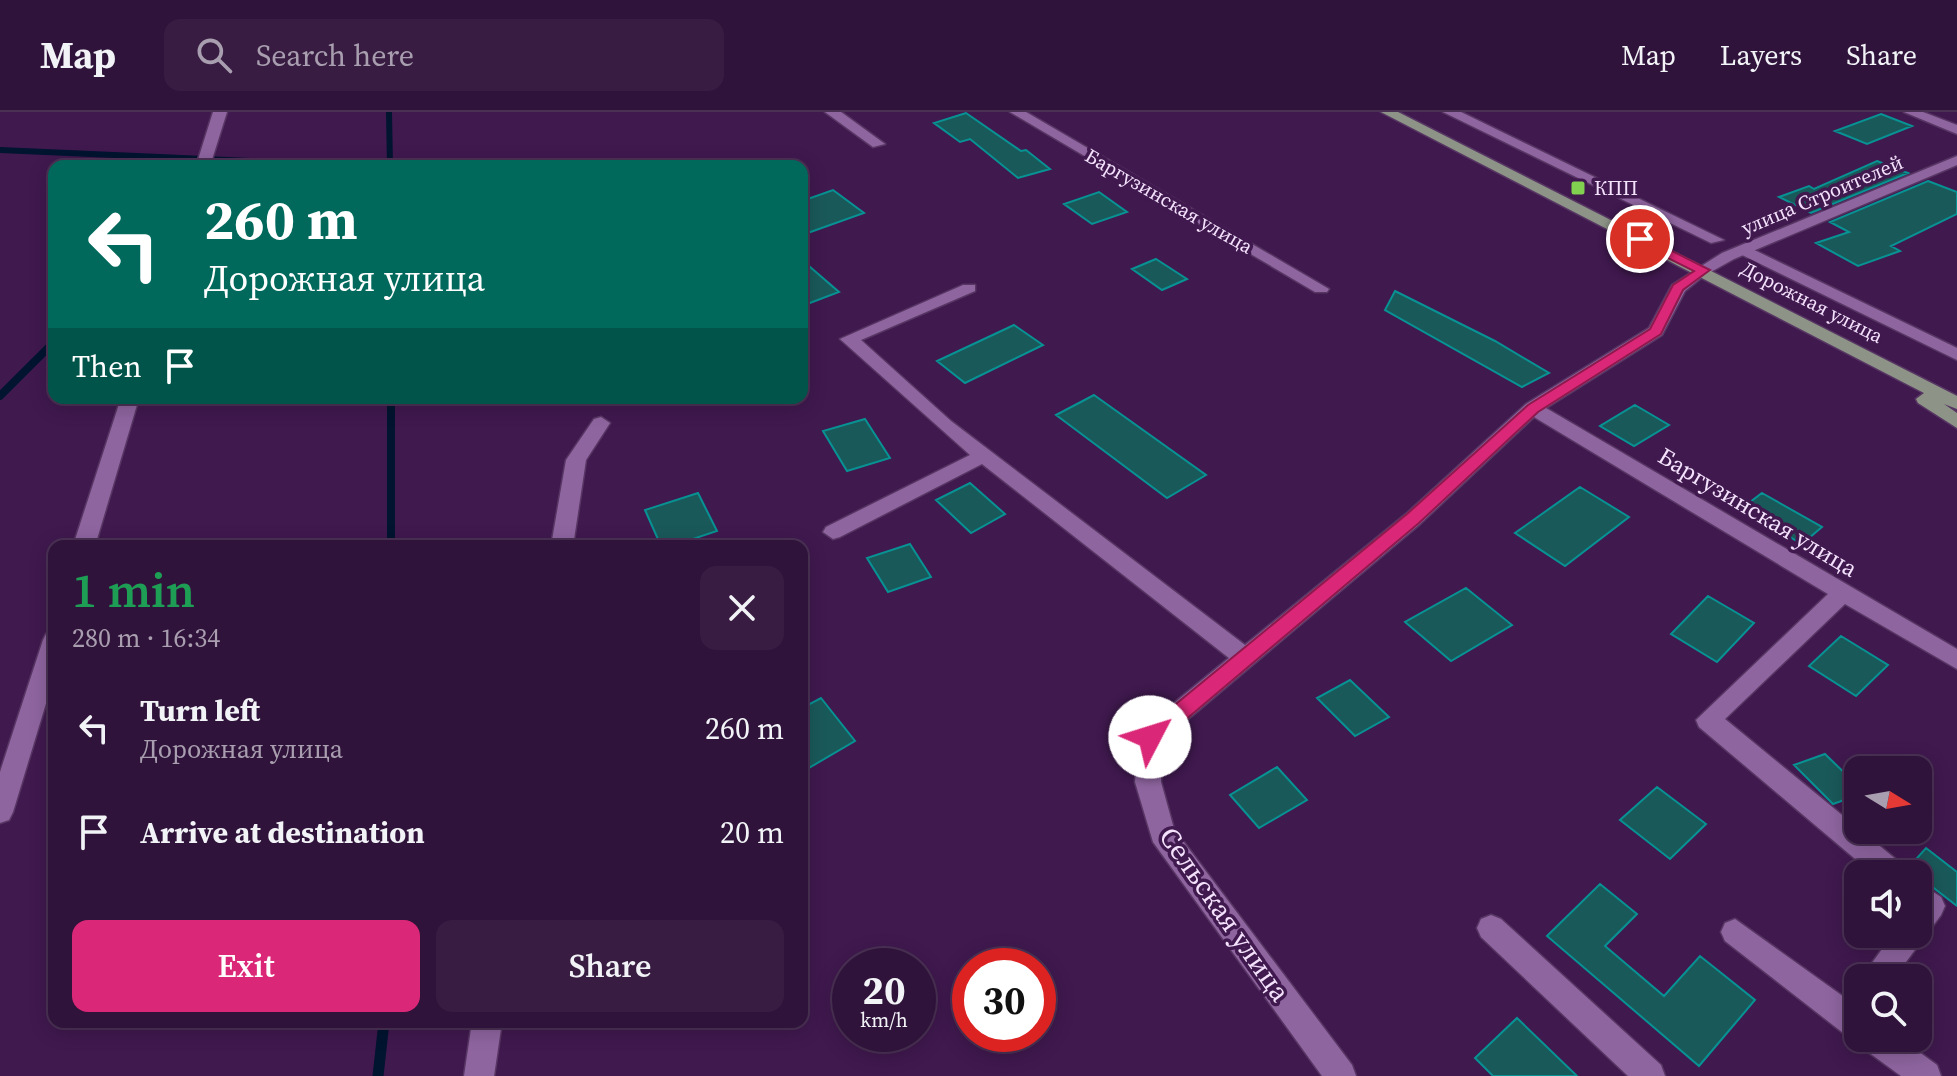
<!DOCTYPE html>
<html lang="en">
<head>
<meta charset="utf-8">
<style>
  :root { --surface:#30133b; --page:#381c42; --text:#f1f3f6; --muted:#a89eaf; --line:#4b3255; --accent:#db2777 }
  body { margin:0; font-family:"Source Serif 4",serif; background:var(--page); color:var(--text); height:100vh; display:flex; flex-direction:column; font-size:30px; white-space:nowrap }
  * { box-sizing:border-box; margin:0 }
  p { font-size:26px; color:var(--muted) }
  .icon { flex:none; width:44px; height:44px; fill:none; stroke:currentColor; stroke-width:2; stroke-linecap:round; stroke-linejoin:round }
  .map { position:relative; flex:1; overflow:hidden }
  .side { position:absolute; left:48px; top:428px; width:760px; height:488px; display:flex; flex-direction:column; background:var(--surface); border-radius:16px; box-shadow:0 4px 20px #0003,0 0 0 2px var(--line) }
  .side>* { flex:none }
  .banner { position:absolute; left:48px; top:48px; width:760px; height:244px; border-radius:16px; box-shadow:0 4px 20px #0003,0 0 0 2px var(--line); background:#00695c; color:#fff; overflow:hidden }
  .needle { width:52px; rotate:101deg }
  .fabs { position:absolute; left:1844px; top:644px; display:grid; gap:16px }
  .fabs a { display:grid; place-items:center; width:88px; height:88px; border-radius:16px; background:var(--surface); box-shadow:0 4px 20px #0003,0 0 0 2px var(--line); font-size:40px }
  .speed { position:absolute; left:832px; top:836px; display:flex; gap:16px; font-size:40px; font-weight:700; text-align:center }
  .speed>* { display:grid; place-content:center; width:104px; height:104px; border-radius:50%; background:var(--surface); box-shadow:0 4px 20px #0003,0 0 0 2px var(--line); line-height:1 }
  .speed small { font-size:20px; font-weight:400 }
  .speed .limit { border:12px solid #d22; background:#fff; color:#111 }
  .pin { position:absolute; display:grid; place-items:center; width:68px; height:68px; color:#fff; margin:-34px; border:4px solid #fff; border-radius:50%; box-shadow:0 2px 8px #0007 }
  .me { position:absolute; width:88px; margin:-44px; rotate:50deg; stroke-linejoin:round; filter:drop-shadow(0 0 6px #0008) }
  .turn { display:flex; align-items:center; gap:28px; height:168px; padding:0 24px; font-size:36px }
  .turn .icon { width:104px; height:104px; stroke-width:2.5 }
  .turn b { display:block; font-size:56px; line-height:68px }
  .then { display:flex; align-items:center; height:76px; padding:0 24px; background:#0003; gap:16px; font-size:30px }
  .round { display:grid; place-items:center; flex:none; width:84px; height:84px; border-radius:16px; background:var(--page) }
  .summary { display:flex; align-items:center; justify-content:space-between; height:136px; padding:0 24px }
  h1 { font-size:48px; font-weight:600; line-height:60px; color:#1e9e55 }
  .primary-button { display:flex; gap:16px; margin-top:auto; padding:16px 24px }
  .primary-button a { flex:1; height:92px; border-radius:16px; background:var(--accent); color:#fff; font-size:32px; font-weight:600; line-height:92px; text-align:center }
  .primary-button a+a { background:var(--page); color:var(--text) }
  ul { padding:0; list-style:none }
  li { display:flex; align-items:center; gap:24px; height:104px; padding:0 24px }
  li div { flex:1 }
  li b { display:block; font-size:30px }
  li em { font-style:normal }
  header { display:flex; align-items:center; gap:48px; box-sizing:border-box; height:112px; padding:0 40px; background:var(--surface); border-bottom:2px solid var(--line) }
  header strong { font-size:38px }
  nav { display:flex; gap:44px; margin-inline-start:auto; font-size:28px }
  .search { width:560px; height:72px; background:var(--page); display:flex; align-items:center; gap:20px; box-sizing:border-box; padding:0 28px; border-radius:16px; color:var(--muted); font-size:30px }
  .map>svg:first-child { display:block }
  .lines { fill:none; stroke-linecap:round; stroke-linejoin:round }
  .stream-far2 { stroke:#011430; stroke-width:6 }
  .stream-far1 { stroke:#011430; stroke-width:8 }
  .stream { stroke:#011430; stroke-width:11 }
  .building { fill:#1a595a; stroke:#089293; stroke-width:2 }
  .minor-casing { stroke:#573663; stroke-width:3 }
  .tertiary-casing { stroke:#573663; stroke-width:3 }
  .primary-casing { stroke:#573663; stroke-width:3 }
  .minor { fill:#8f65a0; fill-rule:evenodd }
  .tertiary { fill:#8f65a0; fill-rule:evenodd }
  .primary { fill:#8d9487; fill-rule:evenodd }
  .route { fill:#db2777; stroke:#8e194d; stroke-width:2 }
  .poi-dot { fill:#81d050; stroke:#40194f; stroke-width:3 }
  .labels { text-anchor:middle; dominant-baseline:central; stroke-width:7; stroke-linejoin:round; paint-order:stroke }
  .far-poi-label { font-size:20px; fill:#f4e2fc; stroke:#40194f; text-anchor:start }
  .far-street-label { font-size:20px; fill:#f4e2fc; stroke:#40194f }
  .street-label { font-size:24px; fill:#f4e2fc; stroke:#40194f }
  .near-street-label { font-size:28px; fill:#f4e2fc; stroke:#40194f }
</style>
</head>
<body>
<header>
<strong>Map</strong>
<div class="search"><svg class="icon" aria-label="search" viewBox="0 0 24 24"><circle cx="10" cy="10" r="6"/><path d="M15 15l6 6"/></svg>Search here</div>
<nav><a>Map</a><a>Layers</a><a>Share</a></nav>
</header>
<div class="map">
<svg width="1957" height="964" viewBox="0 0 1957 964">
  <rect width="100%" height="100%" fill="#40194f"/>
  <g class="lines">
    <path class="stream-far2" d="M 389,0 L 390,54
      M 0,38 L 366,54
      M 47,237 L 54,230"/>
    <path class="stream-far1" d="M 0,284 L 49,235
      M 391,286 L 391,434"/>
    <path class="stream" d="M 378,964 L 384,910"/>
  </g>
  <path class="building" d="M 966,1 L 1021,39 L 1026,38 L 1050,57 L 1018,66 L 970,27 L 960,30 L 934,11 Z
    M 1881,2 L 1912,14 L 1867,32 L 1835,19 Z
    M 1877,49 L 1908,61 L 1811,101 L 1779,85 L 1809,74 L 1814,77 Z
    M 1928,69 L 1957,80 L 1957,102 L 1891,134 L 1900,139 L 1858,154 L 1816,131 L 1849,120 L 1830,110 Z
    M 833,78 L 864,101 L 802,123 L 802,89 Z
    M 1099,80 L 1127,100 L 1092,112 L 1064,92 Z
    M 1156,147 L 1187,167 L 1162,178 L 1132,157 Z
    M 802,148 L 839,180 L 802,194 Z
    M 1395,179 L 1495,229 L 1549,261 L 1522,275 L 1385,198 Z
    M 1014,213 L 1043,233 L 965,271 L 937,249 Z
    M 1094,283 L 1206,363 L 1167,386 L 1056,303 Z
    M 1635,293 L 1669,313 L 1634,334 L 1600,314 Z
    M 865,307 L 890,346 L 847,359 L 823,319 Z
    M 970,371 L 1005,402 L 971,421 L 936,388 Z
    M 1580,375 L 1629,405 L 1565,454 L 1515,421 Z
    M 698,381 L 717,419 L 672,434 L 661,434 L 645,398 Z
    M 1762,381 L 1822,415 L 1802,432 L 1741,397 Z
    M 910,432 L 931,465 L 888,480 L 867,446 Z
    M 1466,476 L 1512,513 L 1451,549 L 1405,510 Z
    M 1708,484 L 1754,511 L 1717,550 L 1671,522 Z
    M 1841,524 L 1888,553 L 1856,584 L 1809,554 Z
    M 1350,568 L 1389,605 L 1355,624 L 1317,586 Z
    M 821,586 L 855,629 L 802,660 L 802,596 Z
    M 1825,642 L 1858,674 L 1858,683 L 1833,692 L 1794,653 Z
    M 1277,655 L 1307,688 L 1259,716 L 1230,683 Z
    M 1657,675 L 1706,712 L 1670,747 L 1620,708 Z
    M 1926,736 L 1957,760 L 1957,794 L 1908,756 Z
    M 1600,772 L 1637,802 L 1605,834 L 1664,884 L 1700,844 L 1755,888 L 1699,954 L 1547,824 Z
    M 1517,906 L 1577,964 L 1493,964 L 1475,946 Z"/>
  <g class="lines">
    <defs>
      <path id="minor" d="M 213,0 L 227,0 L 210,54 L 196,54 Z
        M 825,0 L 841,0 L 885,32 L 873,35 Z
        M 1010,0 L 1026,0 L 1329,177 L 1327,180 L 1315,180 Z
        M 1443,0 L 1461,0 L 1724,128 L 1711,131 Z
        M 1904,0 L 1923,0 L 1957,13 L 1957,22 Z
        M 1744,133 L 1957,236 L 1957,248 L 1738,141 L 1736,138 Z
        M 1703,153 L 1711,158 L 1685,179 L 1662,223 L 1546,296 L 1957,537 L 1957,557 L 1845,492 L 1725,607 L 1903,753 L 1907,762 L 1873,762 L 1699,615 L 1696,608 L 1828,482 L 1534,305 L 1420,412 L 1162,629 L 1161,670 L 1174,717 L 1352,953 L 1356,964 L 1322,964 L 1153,730 L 1135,670 L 1138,625 L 1141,618 L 1229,546 L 982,352 L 840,425 L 833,427 L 823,420 L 826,415 L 970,343 L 840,227 L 963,173 L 975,173 L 975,179 L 861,228 L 951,309 L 1245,533 L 1406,402 L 1526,292 L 1649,216 L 1672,173 Z
        M 121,286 L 139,286 L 95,434 L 73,434 Z
        M 601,305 L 610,311 L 586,348 L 573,434 L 551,434 L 566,348 L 594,307 Z
        M 54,519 L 54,565 L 13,700 L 9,708 L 0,711 L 0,660 L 43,528 L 46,522 Z
        M 1918,770 L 1941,785 L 1945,794 L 1941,803 L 1894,866 L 1861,866 L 1893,822 L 1918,822 Z
        M 1491,803 L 1501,807 L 1661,953 L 1665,964 L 1628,964 L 1481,825 L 1477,816 L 1481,807 Z
        M 1735,807 L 1858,895 L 1858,926 L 1900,926 L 1937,953 L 1941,964 L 1901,964 L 1864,937 L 1860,927 L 1847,924 L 1725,829 L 1721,820 L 1725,811 Z
        M 472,910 L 502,910 L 494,964 L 464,964 Z"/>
      <path id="tertiary" d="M 1957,44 L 1957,53 L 1734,147 L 1709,161 L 1695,158 L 1722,141 Z"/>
      <path id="primary" d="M 1381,0 L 1398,0 L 1957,284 L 1957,297 L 1944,292 L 1957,301 L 1957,316 L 1918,291 L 1916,287 L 1924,281 Z"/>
    </defs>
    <use href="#minor" class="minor-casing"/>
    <use href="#tertiary" class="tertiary-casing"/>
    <use href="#primary" class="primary-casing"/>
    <use href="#minor" class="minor"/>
    <use href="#tertiary" class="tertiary"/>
    <use href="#primary" class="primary"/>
  </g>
  <path class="route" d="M 1640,123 L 1710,158 L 1683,178 L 1661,222 L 1538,300 L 1419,411 L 1158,631 L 1143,631 L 1140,625 L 1143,619 L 1407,402 L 1528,293 L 1650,217 L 1673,173 L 1694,159 L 1636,130 L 1634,127 Z"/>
  <rect class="poi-dot" x="1570" y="68" width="16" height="16" rx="4"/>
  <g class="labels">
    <g class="far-poi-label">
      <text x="1594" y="76">КПП</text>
    </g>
    <g class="far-street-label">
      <text transform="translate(1822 83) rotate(-23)">улица Строителей</text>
      <text transform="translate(1169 89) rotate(30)">Баргузинская улица</text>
      <text transform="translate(1812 190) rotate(27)">Дорожная улица</text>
    </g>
    <g class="street-label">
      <text transform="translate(1758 400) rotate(31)">Баргузинская улица</text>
    </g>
    <g class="near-street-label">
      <text transform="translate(1225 802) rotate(55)">Сельская улица</text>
    </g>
  </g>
</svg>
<div class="fabs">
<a><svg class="needle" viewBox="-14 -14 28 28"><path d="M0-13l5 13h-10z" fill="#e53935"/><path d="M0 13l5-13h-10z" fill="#a89eaf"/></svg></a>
<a><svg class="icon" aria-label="sound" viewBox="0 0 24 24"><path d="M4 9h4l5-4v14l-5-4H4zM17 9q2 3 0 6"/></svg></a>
<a><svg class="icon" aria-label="search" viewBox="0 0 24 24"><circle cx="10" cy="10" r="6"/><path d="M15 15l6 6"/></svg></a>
</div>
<div class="speed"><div>20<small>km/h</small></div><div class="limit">30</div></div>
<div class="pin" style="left:1640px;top:127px;background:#d93025"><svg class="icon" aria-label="arrive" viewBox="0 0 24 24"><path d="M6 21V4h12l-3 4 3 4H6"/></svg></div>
<svg class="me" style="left:1150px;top:625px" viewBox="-20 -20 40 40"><circle r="19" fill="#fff"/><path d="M0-13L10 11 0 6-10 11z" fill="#db2777"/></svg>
<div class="banner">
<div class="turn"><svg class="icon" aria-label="left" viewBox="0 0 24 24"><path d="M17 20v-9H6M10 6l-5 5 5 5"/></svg><div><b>260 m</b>Дорожная улица</div></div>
<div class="then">Then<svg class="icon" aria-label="arrive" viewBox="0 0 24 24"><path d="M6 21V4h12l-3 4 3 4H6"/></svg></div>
</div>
<section class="side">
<div class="summary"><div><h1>1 min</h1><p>280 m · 16:34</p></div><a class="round"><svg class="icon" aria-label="close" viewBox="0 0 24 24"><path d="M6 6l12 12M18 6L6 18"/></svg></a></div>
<ul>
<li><svg class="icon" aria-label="left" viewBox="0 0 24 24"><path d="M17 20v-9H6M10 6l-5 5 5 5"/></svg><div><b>Turn left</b><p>Дорожная улица</p></div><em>260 m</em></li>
<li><svg class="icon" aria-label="arrive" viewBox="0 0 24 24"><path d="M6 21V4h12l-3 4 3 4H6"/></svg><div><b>Arrive at destination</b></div><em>20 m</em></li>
</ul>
<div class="primary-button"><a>Exit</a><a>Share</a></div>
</section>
</div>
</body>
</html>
